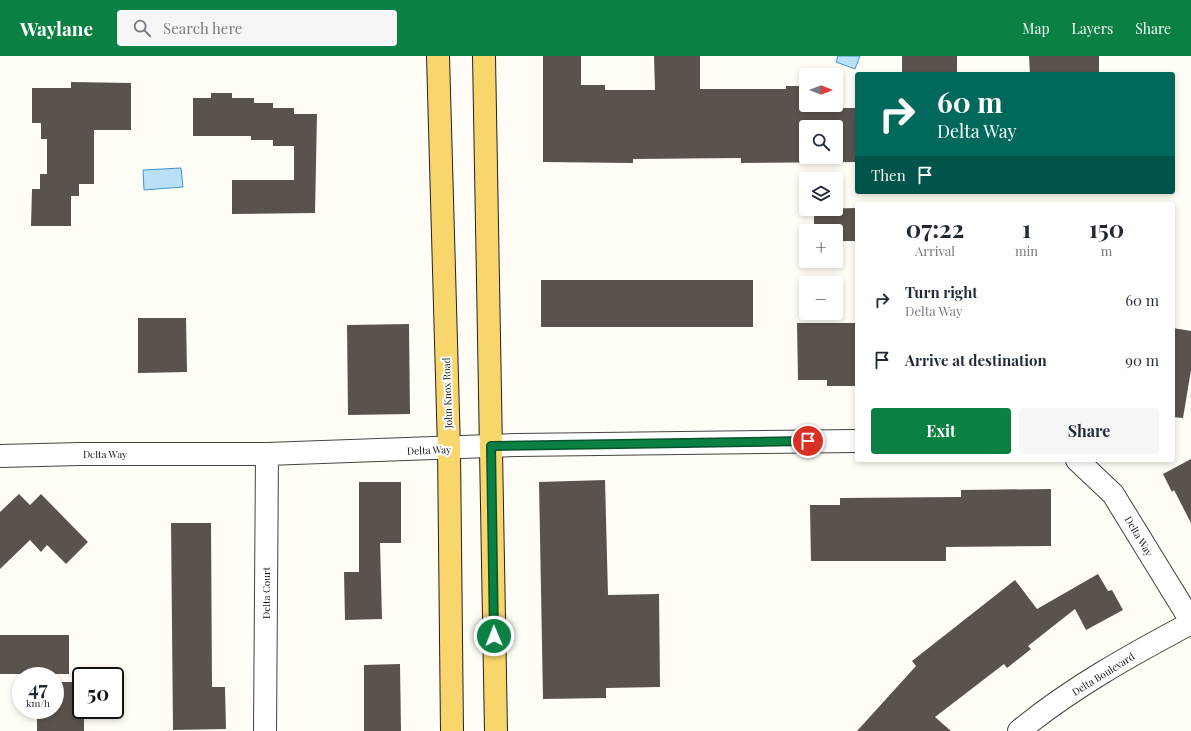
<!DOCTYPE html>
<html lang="en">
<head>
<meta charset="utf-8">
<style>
  :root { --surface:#fff; --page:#f6f6f7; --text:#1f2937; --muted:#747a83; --accent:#0b8043 }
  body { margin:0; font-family:"Playfair Display",serif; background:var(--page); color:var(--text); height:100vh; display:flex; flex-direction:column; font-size:15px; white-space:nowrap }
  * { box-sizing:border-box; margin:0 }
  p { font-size:13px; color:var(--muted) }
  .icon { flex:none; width:22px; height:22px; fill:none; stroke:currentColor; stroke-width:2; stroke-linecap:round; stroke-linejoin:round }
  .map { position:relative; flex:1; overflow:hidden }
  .panel { position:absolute; left:855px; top:146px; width:320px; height:260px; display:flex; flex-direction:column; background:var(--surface); border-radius:4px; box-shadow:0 2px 6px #0003 }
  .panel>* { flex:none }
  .top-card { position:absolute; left:855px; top:16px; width:320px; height:122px; border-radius:4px; box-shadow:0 2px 6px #0003; background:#00695c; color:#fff; overflow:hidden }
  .needle { width:26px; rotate:90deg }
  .fabs { position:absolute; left:799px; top:12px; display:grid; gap:8px }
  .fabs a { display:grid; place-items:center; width:44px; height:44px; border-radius:4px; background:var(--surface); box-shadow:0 2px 6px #0003; font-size:20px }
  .speed { position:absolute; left:12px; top:611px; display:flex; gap:8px; font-size:20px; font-weight:700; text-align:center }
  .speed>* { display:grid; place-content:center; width:52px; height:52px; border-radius:50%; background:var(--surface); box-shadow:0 2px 6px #0003; line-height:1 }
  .speed small { font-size:10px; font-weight:400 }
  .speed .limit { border:2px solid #111; border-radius:6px; background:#fff; color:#111 }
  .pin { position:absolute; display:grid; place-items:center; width:34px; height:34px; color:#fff; margin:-17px; border:2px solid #fff; border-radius:50%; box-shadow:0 1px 4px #0007 }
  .me { position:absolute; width:44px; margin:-22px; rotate:359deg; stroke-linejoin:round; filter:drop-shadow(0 0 3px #0008) }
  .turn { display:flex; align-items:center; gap:14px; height:84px; padding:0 16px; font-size:18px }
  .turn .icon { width:52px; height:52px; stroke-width:2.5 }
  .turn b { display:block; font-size:28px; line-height:34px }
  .then { display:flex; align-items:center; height:38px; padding:0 16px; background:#0003; gap:8px; font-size:15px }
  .eta { display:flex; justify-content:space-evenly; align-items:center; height:68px; text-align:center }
  .eta b { font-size:24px; font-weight:700; line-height:28px }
  .button { display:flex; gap:8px; margin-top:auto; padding:8px 16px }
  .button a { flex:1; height:46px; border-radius:4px; background:var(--accent); color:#fff; font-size:16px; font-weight:700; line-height:46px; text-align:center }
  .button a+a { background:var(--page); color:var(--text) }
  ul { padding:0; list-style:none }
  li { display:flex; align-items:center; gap:12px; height:60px; padding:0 16px }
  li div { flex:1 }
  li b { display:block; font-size:15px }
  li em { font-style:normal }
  header { display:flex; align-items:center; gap:24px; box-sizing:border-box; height:56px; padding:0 20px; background:var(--accent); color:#fff }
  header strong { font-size:19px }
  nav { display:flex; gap:22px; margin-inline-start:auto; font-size:14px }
  .search { width:280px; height:36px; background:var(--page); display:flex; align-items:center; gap:10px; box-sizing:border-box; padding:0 14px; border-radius:4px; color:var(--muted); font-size:15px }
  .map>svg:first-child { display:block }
  .water { fill:#b9e0f7; stroke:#3f96cf }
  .building { fill:#5a524d; fill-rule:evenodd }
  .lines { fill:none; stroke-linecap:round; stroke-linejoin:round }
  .minor-casing { stroke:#444; stroke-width:24 }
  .major-casing { stroke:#222; stroke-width:24 }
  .minor { stroke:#fff; stroke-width:22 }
  .major { stroke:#f9d66b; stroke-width:22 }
  .route-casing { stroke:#07532c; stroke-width:10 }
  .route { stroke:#0b8043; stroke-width:7 }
  .labels { text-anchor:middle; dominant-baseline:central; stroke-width:4; stroke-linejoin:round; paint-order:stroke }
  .street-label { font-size:10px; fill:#111; stroke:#fff }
</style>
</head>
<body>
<header>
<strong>Waylane</strong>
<div class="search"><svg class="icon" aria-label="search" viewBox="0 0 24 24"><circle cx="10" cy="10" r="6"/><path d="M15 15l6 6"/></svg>Search here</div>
<nav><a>Map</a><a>Layers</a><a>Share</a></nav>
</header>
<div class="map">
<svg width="1191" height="675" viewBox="0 0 1191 675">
  <rect width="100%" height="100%" fill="#fffdf5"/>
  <path class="water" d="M 838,0 L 860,0 L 855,13 L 836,6 Z
    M 181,112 L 183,131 L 144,134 L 143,114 Z"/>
  <path class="building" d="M 543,0 L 581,0 L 581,29 L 605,29 L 605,34 L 655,34 L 654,0 L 700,0 L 700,33 L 786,33 L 786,30 L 806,30 L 806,49 L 829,49 L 829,52 L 857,52 L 857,106 L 741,107 L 741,102 L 633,103 L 633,107 L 543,106 ZM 806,71 L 836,71 L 836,101 L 806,101 Z
    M 902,0 L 957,0 L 957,18 L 902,18 Z
    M 1029,0 L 1099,0 L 1099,18 L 1030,18 Z
    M 71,26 L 131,27 L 131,74 L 94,74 L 94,128 L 79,128 L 79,140 L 71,140 L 71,170 L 31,170 L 32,133 L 40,133 L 40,118 L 47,118 L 47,83 L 41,83 L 41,67 L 32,67 L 32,32 L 71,32 Z
    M 211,37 L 232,37 L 232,42 L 254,42 L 254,47 L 273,47 L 273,52 L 294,52 L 294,58 L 317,58 L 315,157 L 232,158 L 232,124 L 294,124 L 294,90 L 273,90 L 273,84 L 251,84 L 251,80 L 193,80 L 193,42 L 211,42 Z
    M 857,152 L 857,185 L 836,185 L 836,175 L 814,175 L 814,153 Z
    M 541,224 L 753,224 L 753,271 L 541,271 Z
    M 138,262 L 186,262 L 187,316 L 138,317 Z
    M 797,267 L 857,267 L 857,330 L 827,330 L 827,324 L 798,324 Z
    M 409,268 L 410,358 L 348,359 L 347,269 Z
    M 1173,272 L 1191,275 L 1191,314 L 1183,362 L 1173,361 Z
    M 1191,403 L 1191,467 L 1174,434 L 1172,436 L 1163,418 Z
    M 605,424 L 608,539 L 659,538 L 660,631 L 606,632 L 606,642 L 543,643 L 539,426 Z
    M 359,426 L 401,426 L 401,487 L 380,487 L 382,563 L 345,564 L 344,516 L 359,516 Z
    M 1051,433 L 1051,490 L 946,491 L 946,505 L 811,505 L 810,449 L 840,449 L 840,442 L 961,441 L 961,434 Z
    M 19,438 L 30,449 L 41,438 L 88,486 L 66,508 L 47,489 L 41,496 L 30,484 L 0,513 L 0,456 Z
    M 171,467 L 211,467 L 212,631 L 225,631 L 226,673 L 173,674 Z
    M 1098,518 L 1108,535 L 1112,534 L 1123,554 L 1086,574 L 1075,553 L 1028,590 L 1031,593 L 1007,612 L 1004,608 L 935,661 L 951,675 L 857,675 L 916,610 L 912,605 L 1015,524 L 1037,553 Z
    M 0,579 L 69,579 L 69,618 L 0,618 Z
    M 400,608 L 401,675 L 364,675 L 364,609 Z
    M 55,626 L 81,626 L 81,654 L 84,654 L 84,675 L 37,675 L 37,654 L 55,654 Z"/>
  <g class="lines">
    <defs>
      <path id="minor" d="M 0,400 L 80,398 L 267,398 L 516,389 L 857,385
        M 1077,404 L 1113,438 L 1191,565
        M 265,675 L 267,398
        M 1019,675 C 1071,632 1131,599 1191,567"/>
      <path id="major" d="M 438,0 L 449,393 L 452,675
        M 484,0 L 496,675"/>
    </defs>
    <use href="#minor" class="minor-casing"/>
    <use href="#major" class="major-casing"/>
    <use href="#minor" class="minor"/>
    <use href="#major" class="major"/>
  </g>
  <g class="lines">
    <defs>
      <path id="route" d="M 494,580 L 491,390 L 808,385"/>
    </defs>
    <use href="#route" class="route-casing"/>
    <use href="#route" class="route"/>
  </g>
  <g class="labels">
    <g class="street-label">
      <text transform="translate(447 337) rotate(-92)">John Knox Road</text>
      <text transform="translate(429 394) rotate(-2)">Delta Way</text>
      <text x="105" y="398">Delta Way</text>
      <text transform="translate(1139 480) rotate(59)">Delta Way</text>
      <text transform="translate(266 537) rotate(-90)">Delta Court</text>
      <text transform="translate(1103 618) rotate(-32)">Delta Boulevard</text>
    </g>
  </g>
</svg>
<div class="fabs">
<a><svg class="needle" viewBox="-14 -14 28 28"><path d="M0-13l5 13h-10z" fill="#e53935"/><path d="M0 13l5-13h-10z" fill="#747a83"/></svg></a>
<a><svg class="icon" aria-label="search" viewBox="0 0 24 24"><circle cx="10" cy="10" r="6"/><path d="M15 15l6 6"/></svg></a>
<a><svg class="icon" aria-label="layers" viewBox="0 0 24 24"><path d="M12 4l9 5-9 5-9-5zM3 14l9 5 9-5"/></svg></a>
<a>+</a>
<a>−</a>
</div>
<div class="speed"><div>47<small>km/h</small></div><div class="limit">50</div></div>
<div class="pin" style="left:808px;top:385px;background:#d93025"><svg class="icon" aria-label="arrive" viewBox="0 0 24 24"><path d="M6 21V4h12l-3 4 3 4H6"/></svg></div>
<svg class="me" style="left:494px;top:580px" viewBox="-20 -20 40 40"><circle r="17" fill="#0b8043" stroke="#fff" stroke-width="3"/><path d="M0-11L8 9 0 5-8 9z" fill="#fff"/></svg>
<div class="top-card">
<div class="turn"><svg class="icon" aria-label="right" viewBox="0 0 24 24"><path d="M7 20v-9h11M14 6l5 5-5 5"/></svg><div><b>60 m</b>Delta Way</div></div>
<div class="then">Then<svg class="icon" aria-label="arrive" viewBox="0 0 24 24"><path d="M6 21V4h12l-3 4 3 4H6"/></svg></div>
</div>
<section class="panel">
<div class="eta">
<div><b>07:22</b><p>Arrival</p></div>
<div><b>1</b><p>min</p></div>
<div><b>150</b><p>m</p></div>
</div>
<ul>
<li><svg class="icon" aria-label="right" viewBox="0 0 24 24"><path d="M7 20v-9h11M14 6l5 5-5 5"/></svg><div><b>Turn right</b><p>Delta Way</p></div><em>60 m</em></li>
<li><svg class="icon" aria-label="arrive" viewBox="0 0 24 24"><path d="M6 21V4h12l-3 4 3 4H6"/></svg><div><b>Arrive at destination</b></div><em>90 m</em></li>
</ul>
<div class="button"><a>Exit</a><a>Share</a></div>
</section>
</div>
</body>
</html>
